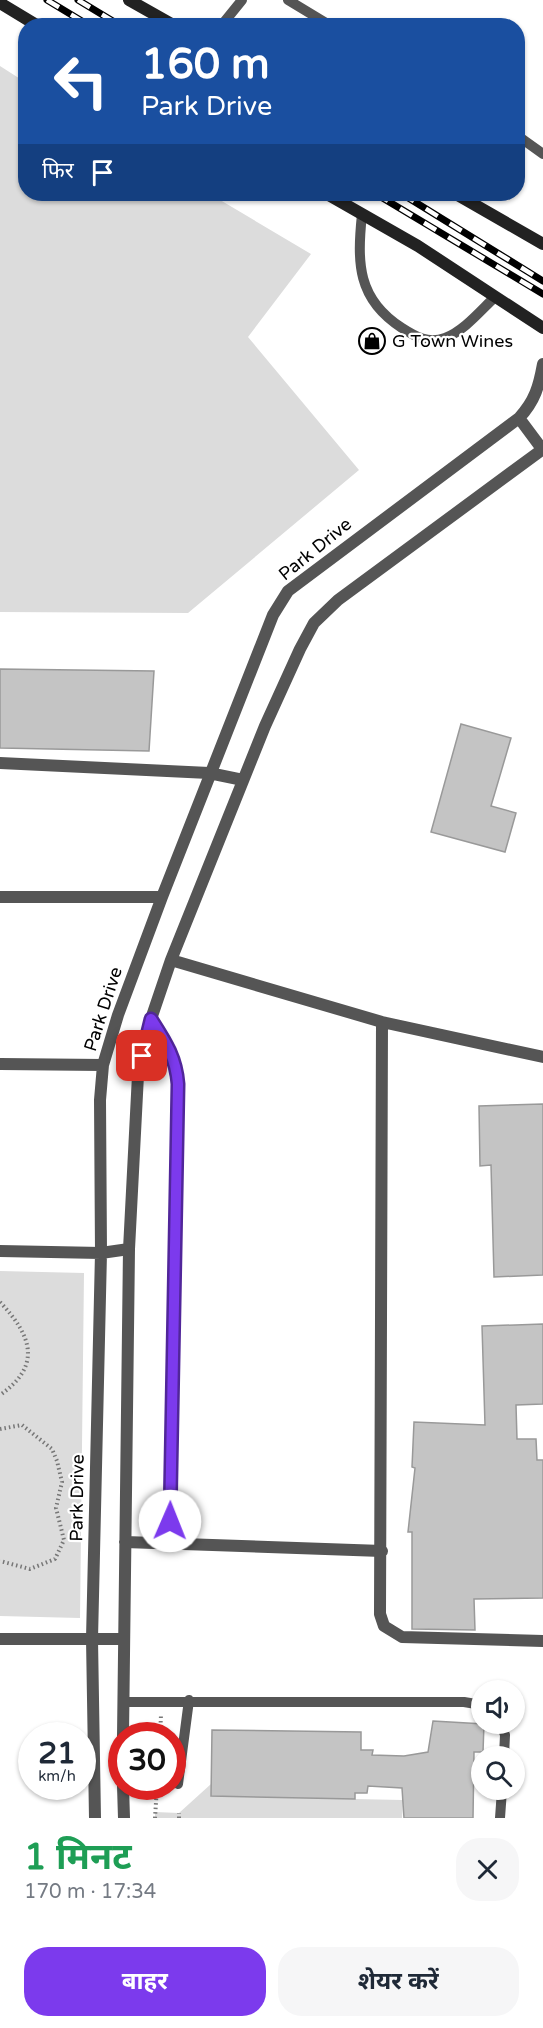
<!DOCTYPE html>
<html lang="hi">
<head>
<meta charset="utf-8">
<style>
  :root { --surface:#fff; --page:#f6f6f7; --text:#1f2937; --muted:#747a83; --accent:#7c3aed }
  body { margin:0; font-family:"Varela Round","Noto Sans Devanagari",sans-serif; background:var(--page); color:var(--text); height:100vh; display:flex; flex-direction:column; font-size:22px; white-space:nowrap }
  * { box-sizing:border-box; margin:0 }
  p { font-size:20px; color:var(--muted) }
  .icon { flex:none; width:33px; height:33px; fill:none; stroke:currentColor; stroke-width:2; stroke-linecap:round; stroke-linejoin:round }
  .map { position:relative; height:1818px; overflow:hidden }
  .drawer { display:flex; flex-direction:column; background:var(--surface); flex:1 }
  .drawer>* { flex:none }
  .hud { position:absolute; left:18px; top:18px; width:507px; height:183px; border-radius:24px; box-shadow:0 2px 4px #0004; background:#1a4fa0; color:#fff; overflow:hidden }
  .controls { position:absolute; left:471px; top:1680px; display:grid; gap:12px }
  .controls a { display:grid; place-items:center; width:54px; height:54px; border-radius:50%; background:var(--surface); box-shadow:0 2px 4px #0004; font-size:30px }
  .speed { position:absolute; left:18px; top:1722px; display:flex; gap:12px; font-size:30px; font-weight:700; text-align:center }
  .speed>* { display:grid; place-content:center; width:78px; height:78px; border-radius:50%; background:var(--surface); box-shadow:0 2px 4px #0004; line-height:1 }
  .speed small { font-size:15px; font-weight:400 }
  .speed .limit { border:9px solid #d22; background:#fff; color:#111 }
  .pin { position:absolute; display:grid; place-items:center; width:51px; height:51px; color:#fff; margin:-26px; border-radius:12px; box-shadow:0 3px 9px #0006 }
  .me { position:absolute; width:66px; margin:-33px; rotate:1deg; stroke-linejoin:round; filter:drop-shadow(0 0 4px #0008) }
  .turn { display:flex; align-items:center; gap:21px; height:126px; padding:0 24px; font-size:27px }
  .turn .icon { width:78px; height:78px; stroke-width:2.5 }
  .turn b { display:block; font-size:42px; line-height:51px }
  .then { display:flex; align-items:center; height:57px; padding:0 24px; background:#0003; gap:12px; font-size:22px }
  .round { display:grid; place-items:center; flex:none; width:63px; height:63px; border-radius:24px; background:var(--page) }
  .overview { display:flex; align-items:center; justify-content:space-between; height:102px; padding:0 24px }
  h1 { font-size:36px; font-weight:700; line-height:45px; color:#1e9e55 }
  .primary-button { display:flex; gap:12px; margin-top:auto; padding:12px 24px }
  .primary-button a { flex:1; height:69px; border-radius:24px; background:var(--accent); color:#fff; font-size:24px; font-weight:700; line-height:69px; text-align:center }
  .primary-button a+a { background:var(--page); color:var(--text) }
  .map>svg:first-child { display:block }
  .green { fill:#dcdcdc }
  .building { fill:#c4c4c4; stroke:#999; stroke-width:1.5 }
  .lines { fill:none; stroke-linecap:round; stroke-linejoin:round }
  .path { stroke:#777; stroke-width:4; stroke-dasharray:1.5 3; stroke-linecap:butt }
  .lane { stroke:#555; stroke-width:10 }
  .street { stroke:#555; stroke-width:12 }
  .secondary { stroke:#222; stroke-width:12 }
  .rail-casing { stroke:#000; stroke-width:7 }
  .rail { stroke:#fff; stroke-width:4.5; stroke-dasharray:14; stroke-linecap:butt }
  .route-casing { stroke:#51269a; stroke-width:15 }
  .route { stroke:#7c3aed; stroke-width:10 }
  .labels { text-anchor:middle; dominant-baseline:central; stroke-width:4.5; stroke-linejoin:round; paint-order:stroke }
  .poi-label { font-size:18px; fill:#000; stroke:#fff; text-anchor:start }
  .street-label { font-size:18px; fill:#000; stroke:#fff }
</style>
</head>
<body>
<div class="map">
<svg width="543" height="1818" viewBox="0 0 543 1818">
  <rect width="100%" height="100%" fill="#fff"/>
  <path class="green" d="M 0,66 L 25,82 L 26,194 L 210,194 L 311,254 L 248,337 L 359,470 L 188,613 L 0,612 Z
    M 0,1271 L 84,1273 L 80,1618 L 0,1616 Z
    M 211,1784 L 211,1796 L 403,1800 L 402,1818 L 155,1818 L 155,1812 L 179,1813 Z"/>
  <path class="building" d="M 0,669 L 154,671 L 149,751 L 0,748 Z
    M 461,724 L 511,738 L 491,806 L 516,813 L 505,852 L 431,832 Z
    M 543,1104 L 543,1275 L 494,1277 L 491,1165 L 480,1166 L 479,1106 Z
    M 543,1324 L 543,1404 L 516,1405 L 517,1439 L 536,1439 L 537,1460 L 543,1460 L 543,1598 L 474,1599 L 475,1630 L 412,1629 L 412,1532 L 408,1532 L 415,1468 L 412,1467 L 414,1422 L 485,1425 L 482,1326 Z
    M 433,1721 L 484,1724 L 483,1752 L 474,1752 L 473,1818 L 404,1818 L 402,1788 L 368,1786 L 367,1793 L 355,1793 L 355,1799 L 211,1796 L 212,1730 L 361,1732 L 361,1750 L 373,1750 L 372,1755 L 404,1756 L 428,1752 Z"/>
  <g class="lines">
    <path class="path" d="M 0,1302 C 31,1335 43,1365 0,1395
      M 0,1429 L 22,1425 L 52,1449 L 57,1461 L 62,1482 L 56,1508 L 64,1540 L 55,1559 L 30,1569 L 0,1561
      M 160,1736 L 161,1715
      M 155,1818 L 157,1786
      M 179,1818 L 179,1813"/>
    <path class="lane" d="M 288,0 L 331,26
      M 221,26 L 242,0
      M 518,136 L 543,154
      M 362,214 C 357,263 357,299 402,328 C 416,337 428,344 445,338 C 464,331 481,310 495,297
      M 123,1702 L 464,1702 L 482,1705
      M 501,1724 L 505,1735 L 504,1756
      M 178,1784 L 189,1700
      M 500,1818 L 502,1790"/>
    <path class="street" d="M 519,418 L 542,449
      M 0,763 L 209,773 L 243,780
      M 0,897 L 162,897
      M 171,960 L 382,1022 L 543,1057
      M 151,1019 C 165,1041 177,1057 178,1084 L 169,1543
      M 382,1022 L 380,1614 L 384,1626 L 402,1637 L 543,1641
      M 0,1064 L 103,1065
      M 0,1251 L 101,1253 L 129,1249
      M 125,1542 L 382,1551
      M 0,1639 L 123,1639
      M 123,1736 L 129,1249 L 138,1075 L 151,1019 L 171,960 L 265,726 L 300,649 L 314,623 L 338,600 L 543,449
      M 123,1786 L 124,1818
      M 95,1818 L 92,1639 L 101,1253 L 100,1100 L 103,1065 L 118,1015 L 162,897 L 273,615 L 288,591 L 519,418 C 535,401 539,386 543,364"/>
    <path class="secondary" d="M 129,0 L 175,26
      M 0,3 L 38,26
      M 327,194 L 418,246 L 543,328
      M 456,194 L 543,244"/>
    <defs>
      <path id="rail" d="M 47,0 L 90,26
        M 78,0 L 121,26
        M 376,194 L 543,294
        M 402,194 L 543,281"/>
    </defs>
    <use href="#rail" class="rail-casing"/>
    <use href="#rail" class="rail"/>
  </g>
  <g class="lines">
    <defs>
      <path id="route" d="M 142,1056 L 151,1019 C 165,1041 176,1057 178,1084 L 170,1521"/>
    </defs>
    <use href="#route" class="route-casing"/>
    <use href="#route" class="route"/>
  </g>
  <defs>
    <symbol id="shop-ring" viewBox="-11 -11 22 22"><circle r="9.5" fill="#fff" stroke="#000" stroke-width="1.5"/><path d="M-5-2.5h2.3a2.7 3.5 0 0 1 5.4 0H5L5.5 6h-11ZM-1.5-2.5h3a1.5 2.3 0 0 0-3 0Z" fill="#000"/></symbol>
  </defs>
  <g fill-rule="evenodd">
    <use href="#shop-ring" x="357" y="326" width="30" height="30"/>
  </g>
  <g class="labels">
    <g class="poi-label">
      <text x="392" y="341">G Town Wines</text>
    </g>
    <g class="street-label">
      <text transform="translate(315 549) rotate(-39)">Park Drive</text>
      <text transform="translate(103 1009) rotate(-72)">Park Drive</text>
      <text transform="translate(77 1498) rotate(-89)">Park Drive</text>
    </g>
  </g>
</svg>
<div class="controls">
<a><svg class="icon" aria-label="sound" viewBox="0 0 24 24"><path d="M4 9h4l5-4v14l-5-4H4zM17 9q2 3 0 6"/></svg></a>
<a><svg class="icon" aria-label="search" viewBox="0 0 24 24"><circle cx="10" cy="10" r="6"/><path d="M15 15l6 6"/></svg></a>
</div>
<div class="speed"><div>21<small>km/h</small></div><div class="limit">30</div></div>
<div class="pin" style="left:142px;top:1056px;background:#d93025"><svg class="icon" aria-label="arrive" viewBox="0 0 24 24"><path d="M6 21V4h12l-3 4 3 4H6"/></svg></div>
<svg class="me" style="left:170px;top:1521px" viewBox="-20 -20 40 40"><circle r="19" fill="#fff"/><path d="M0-13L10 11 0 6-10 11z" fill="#7c3aed"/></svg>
<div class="hud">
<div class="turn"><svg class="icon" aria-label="left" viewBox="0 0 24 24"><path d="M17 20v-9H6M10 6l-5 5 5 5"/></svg><div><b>160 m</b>Park Drive</div></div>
<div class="then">फिर<svg class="icon" aria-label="arrive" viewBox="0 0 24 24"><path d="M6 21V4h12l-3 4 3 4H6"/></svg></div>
</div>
</div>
<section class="drawer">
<div class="overview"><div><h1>1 मिनट</h1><p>170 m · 17:34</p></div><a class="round"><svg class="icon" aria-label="close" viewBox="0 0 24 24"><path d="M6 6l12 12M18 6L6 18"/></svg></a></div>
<div class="primary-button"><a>बाहर</a><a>शेयर करें</a></div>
</section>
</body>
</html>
